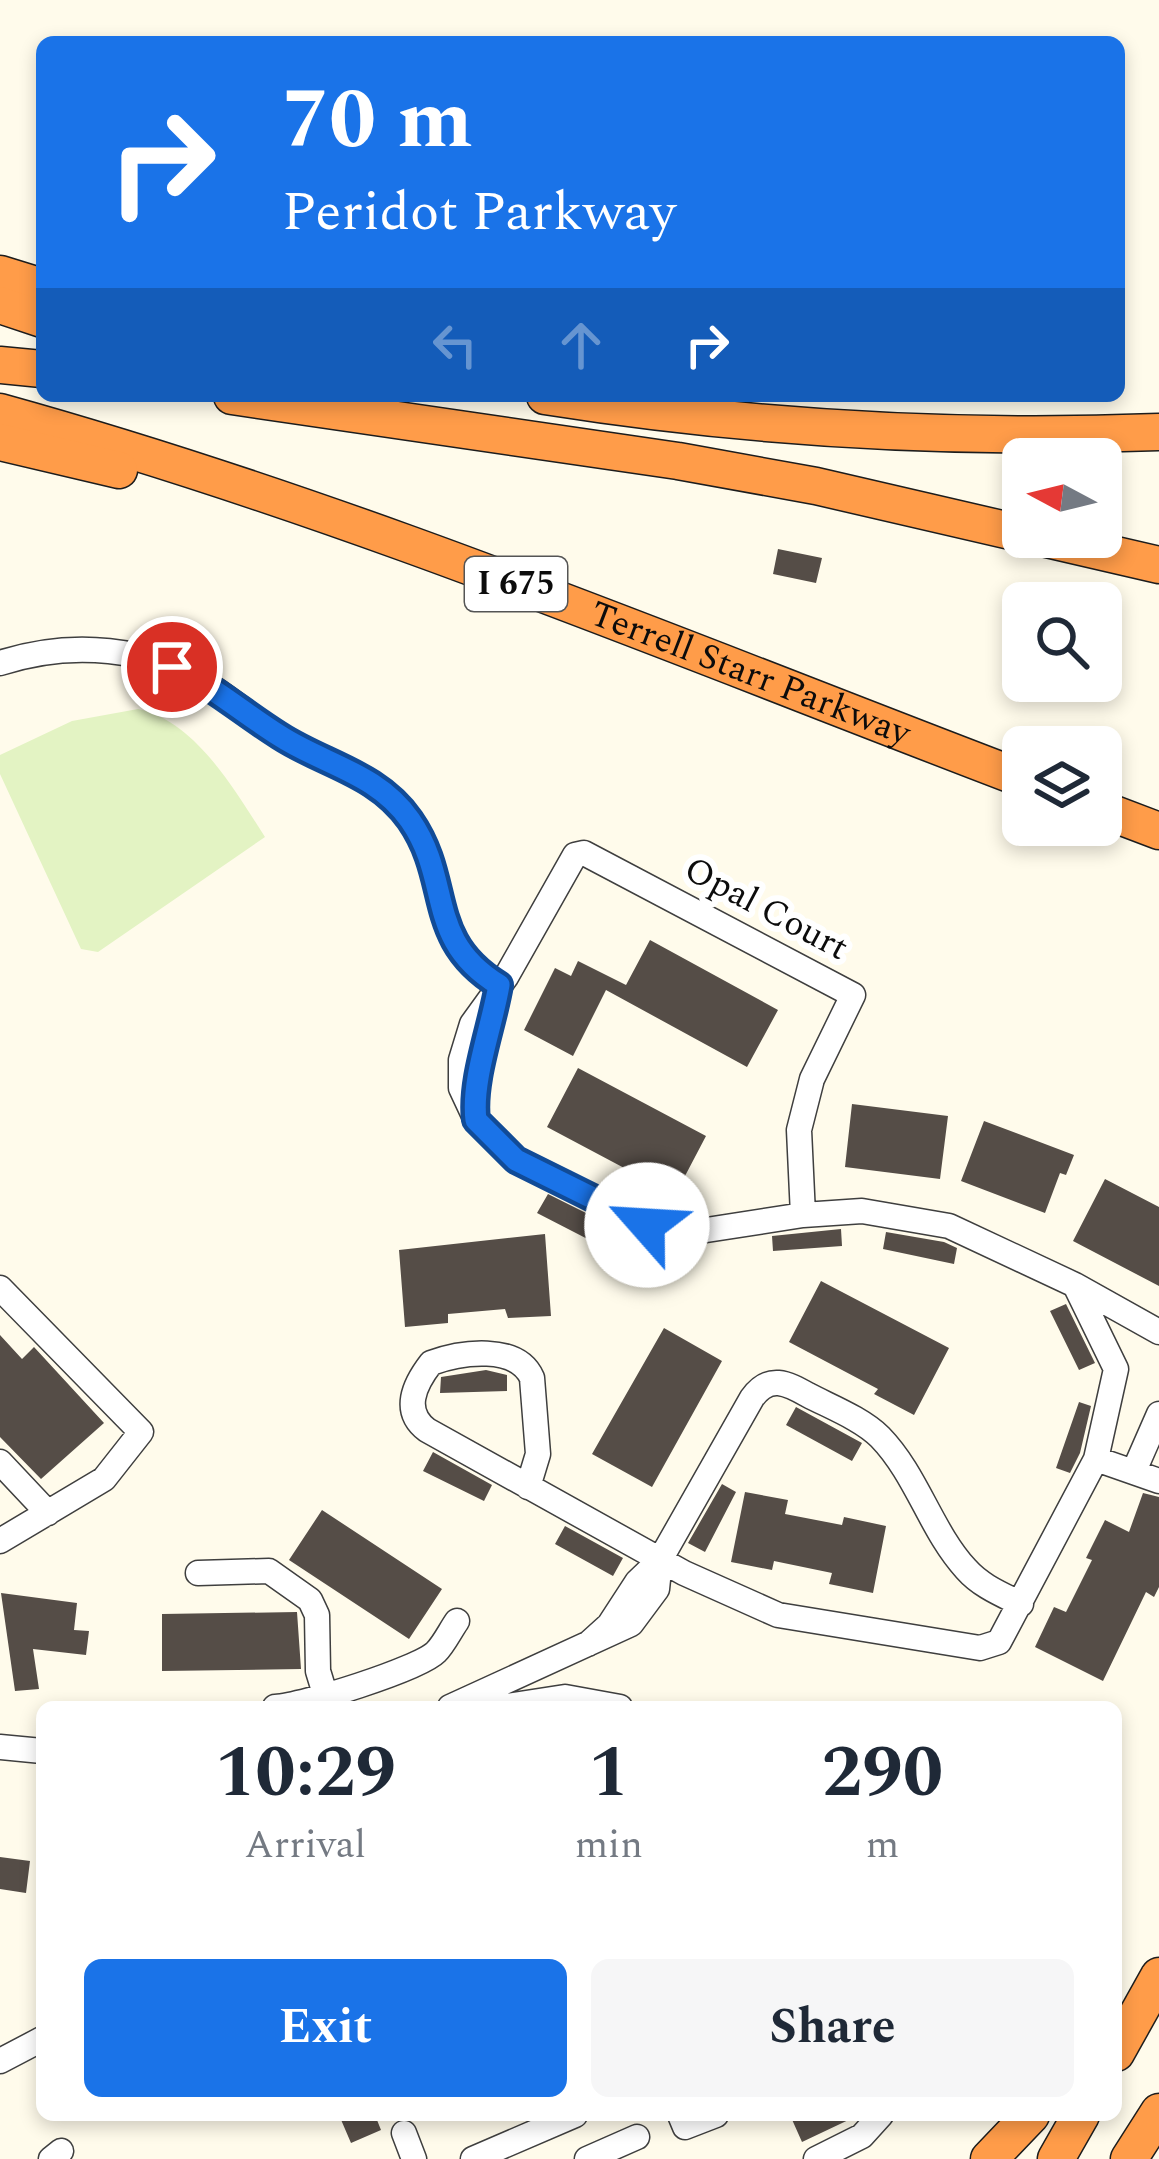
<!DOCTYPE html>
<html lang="en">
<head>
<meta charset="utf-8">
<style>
  :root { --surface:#fff; --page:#f6f6f7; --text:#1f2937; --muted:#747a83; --accent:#1a73e8 }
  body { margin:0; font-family:Spectral,serif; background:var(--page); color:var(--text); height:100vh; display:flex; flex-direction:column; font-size:45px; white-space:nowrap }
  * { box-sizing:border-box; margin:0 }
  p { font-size:39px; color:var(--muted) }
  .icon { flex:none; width:66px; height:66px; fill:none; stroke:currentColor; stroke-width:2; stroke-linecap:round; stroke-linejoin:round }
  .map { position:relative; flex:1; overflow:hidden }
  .side { position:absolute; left:36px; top:1701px; width:1086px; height:420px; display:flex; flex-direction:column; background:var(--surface); border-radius:18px; box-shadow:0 6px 18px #0003 }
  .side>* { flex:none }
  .top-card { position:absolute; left:36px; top:36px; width:1089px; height:366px; border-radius:18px; box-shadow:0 6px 18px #0003; background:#1a73e8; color:#fff; overflow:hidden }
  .needle { width:78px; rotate:277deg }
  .fabs { position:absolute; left:1002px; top:438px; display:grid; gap:24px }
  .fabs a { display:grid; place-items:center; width:120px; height:120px; border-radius:18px; background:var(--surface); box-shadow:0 6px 18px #0003; font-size:60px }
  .pin { position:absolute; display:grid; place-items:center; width:102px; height:102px; color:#fff; margin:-51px; border:6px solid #fff; border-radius:50%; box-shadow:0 3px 12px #0007 }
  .me { position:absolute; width:132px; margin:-66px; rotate:296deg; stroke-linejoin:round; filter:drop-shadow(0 0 9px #0008) }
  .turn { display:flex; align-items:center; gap:42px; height:252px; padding:0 48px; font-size:54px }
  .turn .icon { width:156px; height:156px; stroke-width:2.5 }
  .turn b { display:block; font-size:84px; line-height:102px }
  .lanes { display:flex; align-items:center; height:114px; padding:0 48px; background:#0003; justify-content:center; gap:60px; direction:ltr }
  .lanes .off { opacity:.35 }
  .eta { display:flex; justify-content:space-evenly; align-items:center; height:204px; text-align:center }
  .eta b { font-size:72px; font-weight:700; line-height:84px }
  .primary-button { display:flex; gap:24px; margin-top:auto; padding:24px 48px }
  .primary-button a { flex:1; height:138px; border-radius:18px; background:var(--accent); color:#fff; font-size:48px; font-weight:700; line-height:138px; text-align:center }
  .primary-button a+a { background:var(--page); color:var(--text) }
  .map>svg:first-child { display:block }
  .pitch { fill:#e3f3c3 }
  .building { fill:#554d47 }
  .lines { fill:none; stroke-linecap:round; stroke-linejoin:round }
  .minor-casing { stroke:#3f3f3f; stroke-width:27 }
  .highway-casing { stroke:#1d1d1d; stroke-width:39 }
  .minor { stroke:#fff; stroke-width:24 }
  .highway { stroke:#ff9c49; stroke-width:36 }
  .route-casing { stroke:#114b97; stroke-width:30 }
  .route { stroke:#1a73e8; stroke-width:21 }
  .labels { text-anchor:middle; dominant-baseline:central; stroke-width:12; stroke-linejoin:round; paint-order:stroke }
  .shield { fill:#fff; stroke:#555; stroke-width:3 }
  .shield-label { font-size:33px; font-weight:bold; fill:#0c0c0c }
  .street-label { font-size:36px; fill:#0c0c0c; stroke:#fff }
</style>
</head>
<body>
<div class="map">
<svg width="1159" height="2159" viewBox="0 0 1159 2159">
  <rect width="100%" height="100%" fill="#fffbeb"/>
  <path class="pitch" d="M 138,709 C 196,721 235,791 265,837 L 98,952 L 81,949 L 0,774 L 0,755 L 72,721 Z"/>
  <path class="building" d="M 778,549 L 822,558 L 816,583 L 773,574 Z
    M 650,940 L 778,1010 L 747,1067 L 606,990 L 573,1056 L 524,1030 L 555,968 L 571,976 L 578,961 L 626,985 Z
    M 578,1068 L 706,1136 L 675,1195 L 547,1127 Z
    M 852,1104 L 948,1116 L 940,1179 L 845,1167 Z
    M 984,1121 L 1074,1155 L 1066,1175 L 1060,1173 L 1045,1213 L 961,1181 Z
    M 1105,1179 L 1159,1207 L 1159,1286 L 1073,1241 Z
    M 548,1194 L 616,1228 L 605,1248 L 537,1213 Z
    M 841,1229 L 842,1246 L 773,1251 L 772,1236 Z
    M 886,1232 L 944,1242 L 957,1248 L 954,1264 L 883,1249 Z
    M 545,1234 L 551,1316 L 508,1318 L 505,1309 L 448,1314 L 448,1323 L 405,1327 L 399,1250 Z
    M 821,1281 L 949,1348 L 914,1415 L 874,1394 L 878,1389 L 789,1342 Z
    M 1066,1304 L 1095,1363 L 1079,1370 L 1050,1311 Z
    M 664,1328 L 722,1361 L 652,1487 L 592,1454 Z
    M 0,1335 L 22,1359 L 34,1347 L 104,1423 L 41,1479 L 0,1437 Z
    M 486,1370 L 507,1375 L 507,1391 L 440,1393 L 441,1377 Z
    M 1079,1402 L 1091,1406 L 1080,1453 L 1070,1473 L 1056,1468 Z
    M 796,1407 L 862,1443 L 852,1461 L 786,1425 Z
    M 433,1452 L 492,1485 L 484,1501 L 423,1471 Z
    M 722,1484 L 736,1492 L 705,1552 L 688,1543 Z
    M 745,1492 L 788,1500 L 785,1514 L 842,1525 L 844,1517 L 886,1526 L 873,1593 L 829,1584 L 832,1573 L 774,1561 L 772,1570 L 731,1562 Z
    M 1143,1493 L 1159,1497 L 1159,1587 L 1154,1597 L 1146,1592 L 1103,1681 L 1035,1647 L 1054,1607 L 1066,1612 L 1092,1560 L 1086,1558 L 1105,1520 L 1129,1532 Z
    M 322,1510 L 442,1589 L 409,1639 L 289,1560 Z
    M 565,1526 L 623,1558 L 613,1576 L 555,1544 Z
    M 1,1593 L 77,1603 L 74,1630 L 89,1631 L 86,1655 L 33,1649 L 39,1689 L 15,1691 Z
    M 297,1612 L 301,1669 L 162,1671 L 162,1614 Z
    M 0,1857 L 30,1861 L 26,1893 L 0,1889 Z
    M 339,2115 L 375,2115 L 381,2130 L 351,2143 Z
    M 790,2115 L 859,2115 L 802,2142 Z"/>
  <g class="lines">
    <defs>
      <path id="minor" d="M 0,663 C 71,640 149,646 213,688 C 241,706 266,730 296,746 C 338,768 381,779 410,820 C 453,881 424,939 499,985
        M 474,1111 C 471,1079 491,1028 497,993
        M 1075,1285 L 1159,1332
        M 0,1288 L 141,1432 L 104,1479 L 0,1541
        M 1096,1459 L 1159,1481
        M 0,1462 L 48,1513
        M 1134,1471 L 1159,1414
        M 528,1487 L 538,1454 L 532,1378 C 517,1344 461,1352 431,1363 C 414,1385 402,1411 427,1430 L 684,1573 L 778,1615 L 980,1648 L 999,1642 L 1096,1459 L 1116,1369 L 1075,1285 L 949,1226 L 862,1211 L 803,1215 L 700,1231 L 647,1225 L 516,1160 L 476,1120 L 461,1088 L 461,1060 L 472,1024 L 506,977 L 575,855 L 584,853 L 853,995 L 812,1079 L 799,1130 L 803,1215
        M 198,1573 L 269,1571 L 310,1600 L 317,1615 L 318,1671 L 325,1694
        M 588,1644 L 609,1625 L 637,1582 L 660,1560 L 752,1398 C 769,1374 787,1383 808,1395 C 831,1407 862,1419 880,1437 C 917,1475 931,1531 966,1569 C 981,1586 1001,1594 1021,1604
        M 275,1707 C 301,1706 419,1669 436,1652 C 444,1644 450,1631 457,1621
        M 450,1707 L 631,1624 L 657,1589 L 660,1560
        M 501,1707 L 565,1697 L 620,1707
        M 0,1747 L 42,1751
        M 0,2061 L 42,2039
        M 680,2115 L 685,2127 L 716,2115
        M 404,2133 L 414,2159
        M 51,2159 L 61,2151
        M 473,2159 L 575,2115
        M 587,2159 L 637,2137
        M 816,2159 L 862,2136 L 881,2115"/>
      <g id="highway">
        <path d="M 0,274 L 42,287"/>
        <path d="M 0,305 L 42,319"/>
        <path d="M 0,365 L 42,369"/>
        <path d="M 232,396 L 678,461 L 816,486 L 1023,534"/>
        <path d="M 545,396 C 747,428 955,440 1159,432"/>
        <path id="s1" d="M 0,412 C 350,509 684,650 1023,779"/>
        <path d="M 0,442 L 119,470"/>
        <path d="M 1038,537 L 1159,565"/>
        <path d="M 1101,809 L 1159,831"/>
        <path d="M 1116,2053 L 1159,1976"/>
        <path d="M 989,2159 L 1031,2115"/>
        <path d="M 1056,2159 L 1081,2115"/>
        <path d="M 1129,2159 L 1159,2112"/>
      </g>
    </defs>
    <use href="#minor" class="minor-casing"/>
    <use href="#highway" class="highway-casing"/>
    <use href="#minor" class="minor"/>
    <use href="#highway" class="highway"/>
  </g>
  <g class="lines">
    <defs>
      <path id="route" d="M 172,667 C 212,685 243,713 280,736 C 325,765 377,773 410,820 C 453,882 424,939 499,985 C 492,1027 471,1080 476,1120 L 516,1160 L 647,1225"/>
    </defs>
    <use href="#route" class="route-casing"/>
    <use href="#route" class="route"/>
  </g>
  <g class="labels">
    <rect class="shield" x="465" y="557" width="102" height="54" rx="9"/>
    <g class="shield-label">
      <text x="516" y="584">I 675</text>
    </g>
    <g class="street-label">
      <text stroke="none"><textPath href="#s1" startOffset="795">Terrell Starr Parkway</textPath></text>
      <text transform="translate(766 909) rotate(28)">Opal Court</text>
    </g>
  </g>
</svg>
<div class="fabs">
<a><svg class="needle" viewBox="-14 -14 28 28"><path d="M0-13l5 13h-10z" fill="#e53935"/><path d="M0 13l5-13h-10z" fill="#747a83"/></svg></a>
<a><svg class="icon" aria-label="search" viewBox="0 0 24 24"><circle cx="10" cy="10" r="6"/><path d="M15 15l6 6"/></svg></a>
<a><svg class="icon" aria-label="layers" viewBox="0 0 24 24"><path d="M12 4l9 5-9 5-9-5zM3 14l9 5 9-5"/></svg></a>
</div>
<div class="pin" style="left:172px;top:667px;background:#d93025"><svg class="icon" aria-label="arrive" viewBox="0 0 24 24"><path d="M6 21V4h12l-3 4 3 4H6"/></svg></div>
<svg class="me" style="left:647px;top:1225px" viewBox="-20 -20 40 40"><circle r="19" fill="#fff"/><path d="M0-13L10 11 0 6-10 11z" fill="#1a73e8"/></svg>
<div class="top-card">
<div class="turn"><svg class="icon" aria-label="right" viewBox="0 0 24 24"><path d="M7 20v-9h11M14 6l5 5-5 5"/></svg><div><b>70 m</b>Peridot Parkway</div></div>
<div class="lanes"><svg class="icon off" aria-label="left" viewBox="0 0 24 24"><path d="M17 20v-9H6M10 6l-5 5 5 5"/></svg><svg class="icon off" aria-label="ahead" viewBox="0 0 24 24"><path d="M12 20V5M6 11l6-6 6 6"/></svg><svg class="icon" aria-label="right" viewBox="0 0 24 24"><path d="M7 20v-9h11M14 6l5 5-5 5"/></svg></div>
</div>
<section class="side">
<div class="eta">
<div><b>10:29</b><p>Arrival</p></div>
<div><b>1</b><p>min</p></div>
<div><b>290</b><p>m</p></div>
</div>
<div class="primary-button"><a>Exit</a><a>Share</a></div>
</section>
</div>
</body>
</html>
